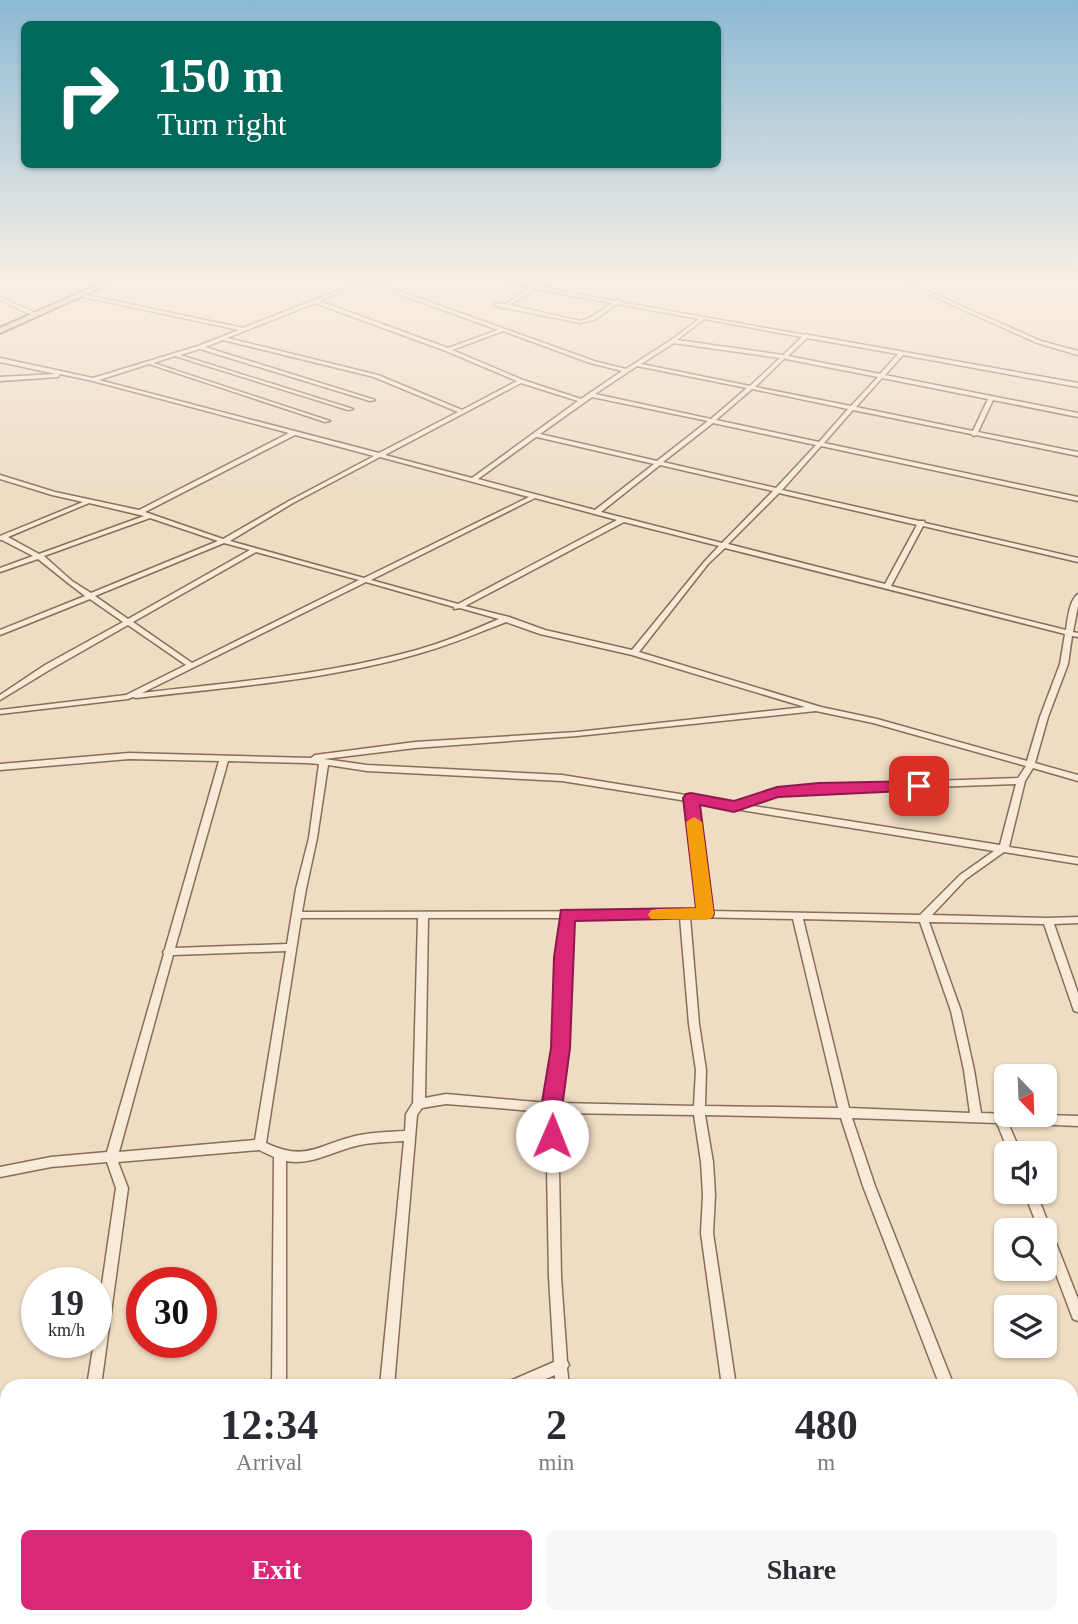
<!DOCTYPE html>
<html lang="en">
<head>
<meta charset="utf-8">
<style>
  :root { --surface:#fff; --page:#f7f7f7; --text:#2b2b33; --muted:#7c7c81; --accent:#db2777 }
  body { margin:0; font-family:"Times New Roman",serif; background:var(--page); color:var(--text); height:100vh; display:flex; flex-direction:column; font-size:26px; white-space:nowrap }
  * { box-sizing:border-box; margin:0 }
  p { font-size:23px; color:var(--muted) }
  .icon { flex:none; width:38px; height:38px; fill:none; stroke:currentColor; stroke-width:2; stroke-linecap:round; stroke-linejoin:round }
  .map { position:relative; flex:1; overflow:hidden }
  .panel { position:absolute; left:0px; top:1379px; width:1078px; height:245px; display:flex; flex-direction:column; background:var(--surface); border-radius:21px 21px 0 0; box-shadow:0 2px 5px #0004 }
  .panel>* { flex:none }
  .banner { position:absolute; left:21px; top:21px; width:700px; height:147px; border-radius:10px; box-shadow:0 2px 5px #0004; background:#00695c; color:#fff; overflow:hidden }
  .needle { width:46px; rotate:157deg }
  .buttons { position:absolute; left:994px; top:1064px; display:grid; gap:14px }
  .buttons a { display:grid; place-items:center; width:63px; height:63px; border-radius:10px; background:var(--surface); box-shadow:0 2px 5px #0004; font-size:35px }
  .speed { position:absolute; left:21px; top:1267px; display:flex; gap:14px; font-size:35px; font-weight:700; text-align:center }
  .speed>* { display:grid; place-content:center; width:91px; height:91px; border-radius:50%; background:var(--surface); box-shadow:0 2px 5px #0004; line-height:1 }
  .speed small { font-size:18px; font-weight:400 }
  .speed .limit { border:10px solid #d22; background:#fff; color:#111 }
  .pin { position:absolute; display:grid; place-items:center; width:60px; height:60px; color:#fff; margin:-30px; border-radius:14px; box-shadow:0 4px 10px #0006 }
  .me { position:absolute; width:77px; margin:-38px; rotate:1deg; stroke-linejoin:round; filter:drop-shadow(0 0 5px #0008) }
  .turn { display:flex; align-items:center; gap:24px; height:147px; padding:0 21px; font-size:32px }
  .turn .icon { width:91px; height:91px; stroke-width:2.5 }
  .turn b { display:block; font-size:49px; line-height:60px }
  .eta { display:flex; justify-content:space-evenly; align-items:center; height:119px; text-align:center }
  .eta b { font-size:42px; font-weight:700; line-height:49px }
  .action { display:flex; gap:14px; margin-top:auto; padding:14px 21px }
  .action a { flex:1; height:80px; border-radius:10px; background:var(--accent); color:#fff; font-size:28px; font-weight:700; line-height:80px; text-align:center }
  .action a+a { background:var(--page); color:var(--text) }
  .map>svg:first-child { display:block }
  .lines { fill:none; stroke-linecap:round; stroke-linejoin:round }
  .street-casing { stroke:#886d5a; stroke-width:3 }
  .primary-casing { stroke:#553c2e; stroke-width:4 }
  .street { fill:#f8ead6; fill-rule:evenodd }
  .primary { fill:#f1cb9b; fill-rule:evenodd }
  .route { fill:#db2777; stroke:#8e194d; stroke-width:2 }
  .slow { fill:#f59e0b }
</style>
</head>
<body>
<div class="map">
<svg width="1078" height="1624" viewBox="0 0 1078 1624">
  <rect width="100%" height="100%" fill="#eedcc3"/>
  <g class="lines">
    <defs>
      <path id="street" d="M 357,283 L 362,283 L 319,301 L 448,348 L 498,330 L 372,284 L 372,283 L 377,283 L 594,361 L 626,369 L 671,340 L 699,319 L 617,304 L 594,320 L 580,323 L 506,308 L 504,308 L 494,305 L 494,303 L 505,304 L 530,288 L 508,284 L 506,283 L 535,286 L 615,301 L 618,300 L 620,302 L 805,335 L 807,334 L 809,335 L 1078,383 L 1078,387 L 903,355 L 885,375 L 1078,413 L 1078,417 L 993,400 L 978,432 L 1078,452 L 1078,456 L 976,435 L 974,436 L 971,434 L 853,410 L 824,443 L 1078,497 L 1078,501 L 821,446 L 782,490 L 919,521 L 924,521 L 925,523 L 1078,558 L 1078,562 L 923,526 L 891,586 L 1066,630 C 1068,618 1069,601 1078,594 L 1078,606 L 1073,632 L 1078,633 L 1078,637 L 1072,636 L 1068,664 L 1048,717 L 1035,763 L 1078,775 L 1078,781 L 1033,768 L 1025,781 L 1009,847 L 1078,858 L 1078,864 L 1004,852 L 966,879 L 932,915 L 1048,918 L 1078,917 L 1078,923 L 1054,924 L 1078,993 L 1078,1012 L 1074,1011 L 1073,1008 L 1044,924 L 929,922 L 961,1011 L 974,1070 L 981,1113 L 1078,1116 L 1078,1126 L 1008,1123 L 1021,1153 L 1009,1153 L 997,1123 L 852,1118 L 875,1186 L 954,1386 L 940,1386 L 863,1186 L 841,1118 L 705,1115 L 713,1162 L 715,1195 L 713,1233 L 736,1386 L 722,1386 L 701,1233 L 703,1195 L 701,1162 L 694,1115 L 558,1113 L 561,1277 L 567,1361 L 569,1365 L 567,1368 L 569,1386 L 555,1386 L 555,1375 L 530,1386 L 508,1386 L 510,1381 L 554,1362 L 549,1277 L 546,1112 L 446,1104 L 422,1108 L 417,1115 L 394,1386 L 380,1386 L 404,1141 C 389,1142 374,1142 360,1145 C 335,1150 312,1166 286,1161 L 286,1386 L 272,1386 L 274,1157 L 259,1150 L 118,1162 L 128,1188 L 101,1386 L 87,1386 L 94,1342 L 96,1342 L 96,1325 L 116,1188 L 107,1162 L 51,1167 L 0,1177 L 0,1167 L 51,1157 L 107,1152 L 164,954 L 163,952 L 165,949 L 219,761 L 129,759 L 0,770 L 0,764 L 129,753 L 311,758 L 315,755 L 415,742 L 577,732 L 805,707 L 632,655 L 540,634 L 506,622 C 478,633 450,645 421,653 C 329,680 231,687 136,698 L 133,697 L 128,699 L 0,714 L 0,710 L 126,695 L 186,665 L 128,625 L 51,669 L 0,700 L 0,695 L 45,665 L 123,622 L 90,599 L 0,635 L 0,630 L 85,596 L 68,583 L 38,559 L 0,572 L 0,568 L 33,556 L 2,540 L 0,540 L 0,536 L 83,502 L 52,495 L 0,479 L 0,475 L 55,492 L 139,510 L 289,433 L 93,381 L 60,374 L 58,377 L 0,381 L 0,377 L 56,374 L 0,362 L 0,358 L 93,378 L 198,346 L 239,330 L 84,297 L 84,295 L 86,295 L 243,328 ZM 535,289 L 612,303 L 590,318 L 580,321 L 510,305 ZM 315,303 L 446,351 L 517,381 L 462,410 L 378,375 L 227,338 ZM 704,319 L 802,337 L 783,355 L 677,340 ZM 503,331 L 590,363 L 622,371 L 581,399 L 523,380 L 452,350 ZM 807,338 L 898,354 L 880,374 L 788,356 ZM 223,340 L 374,377 L 458,412 L 379,453 L 99,380 L 149,364 L 325,422 L 330,421 L 153,363 L 175,356 L 348,410 L 353,409 L 180,355 L 200,349 L 370,401 L 375,400 L 205,347 ZM 674,343 L 780,358 L 750,386 L 641,364 ZM 785,358 L 786,359 L 878,377 L 851,406 L 755,387 ZM 637,366 L 747,388 L 711,419 L 595,394 ZM 882,378 L 988,399 L 973,431 L 856,407 ZM 521,383 L 578,401 L 472,478 L 385,455 ZM 752,389 L 848,409 L 819,442 L 716,420 ZM 592,397 L 708,421 L 657,461 L 540,434 ZM 713,423 L 816,445 L 776,488 L 663,462 ZM 295,435 L 374,456 L 289,501 L 223,539 L 145,512 ZM 536,437 L 537,437 L 654,464 L 595,510 L 478,479 ZM 380,457 L 529,497 L 364,578 L 230,541 L 293,503 ZM 660,465 L 773,491 L 722,543 L 601,512 ZM 779,493 L 917,525 L 885,584 L 728,544 ZM 535,498 L 617,520 L 458,604 L 371,580 ZM 89,503 L 144,516 L 39,554 L 8,537 ZM 150,518 L 218,541 L 91,593 L 72,581 L 44,556 ZM 624,522 L 719,546 L 704,562 L 632,650 L 545,630 L 509,617 L 465,606 ZM 224,543 L 250,550 L 128,619 L 95,596 ZM 725,548 L 1065,634 L 1060,664 L 1040,717 L 1027,761 L 877,719 L 821,707 L 639,652 L 708,564 ZM 256,552 L 359,580 L 192,663 L 133,622 ZM 366,582 L 454,607 L 454,609 L 460,608 L 499,619 C 471,631 443,643 413,651 C 325,675 233,682 142,693 ZM 816,711 L 873,723 L 1026,766 L 1018,778 L 819,785 L 777,789 L 735,803 L 562,775 L 367,765 L 324,759 L 415,748 L 577,736 ZM 228,761 L 307,763 L 319,764 L 309,838 L 296,889 L 287,944 L 175,948 ZM 328,765 L 367,771 L 562,781 L 687,801 L 701,911 L 302,912 L 306,889 L 317,838 ZM 1016,784 L 1000,845 L 747,805 L 778,795 L 819,791 ZM 696,802 L 735,809 L 994,851 L 960,875 L 920,915 L 710,911 ZM 680,917 L 689,1024 L 696,1070 L 694,1106 L 558,1103 L 566,1048 L 568,957 L 572,918 ZM 690,917 L 793,919 L 838,1108 L 705,1106 L 706,1070 L 699,1024 ZM 301,918 L 418,918 L 413,1103 L 406,1114 L 405,1131 C 388,1132 372,1132 355,1136 C 318,1145 306,1162 266,1143 ZM 428,918 L 562,918 L 558,957 L 556,1048 L 547,1103 L 446,1094 L 425,1098 ZM 803,919 L 920,922 L 951,1011 L 964,1070 L 970,1113 L 849,1108 ZM 286,951 L 255,1140 L 119,1152 L 173,955 Z
        M 904,283 L 909,283 L 1041,341 L 1078,351 L 1078,355 L 1037,343 Z
        M 0,297 L 38,314 L 38,315 L 34,316 L 0,300 Z
        M 1024,1192 L 1036,1192 L 1078,1299 L 1078,1321 L 1073,1319 L 1045,1245 L 1045,1230 L 1039,1230 Z
        M 54,1617 L 70,1617 L 69,1624 L 53,1624 Z
        M 264,1617 L 280,1617 L 280,1624 L 264,1624 Z
        M 366,1617 L 382,1617 L 382,1624 L 366,1624 Z
        M 559,1617 L 575,1617 L 575,1624 L 559,1624 Z
        M 748,1617 L 764,1617 L 765,1624 L 749,1624 Z
        M 1034,1617 L 1050,1617 L 1053,1624 L 1037,1624 Z"/>
      <path id="primary" d="M 102,283 L 111,283 L 0,333 L 0,328 Z"/>
    </defs>
    <use href="#street" class="street-casing"/>
    <use href="#primary" class="primary-casing"/>
    <use href="#street" class="street"/>
    <use href="#primary" class="primary"/>
  </g>
  <linearGradient id="sky" x2="0" y2="1"><stop stop-color="#8db9d4"/><stop offset="0.55" stop-color="#f7efe4"/><stop offset="1" stop-color="#f7efe4" stop-opacity="0"/></linearGradient>
  <rect width="1078" height="510" fill="url(#sky)"/>
  <path class="route" d="M 919,781 L 925,783 L 927,786 L 925,790 L 778,797 L 734,812 L 700,805 L 714,914 L 712,918 L 575,921 L 570,1048 L 562,1108 L 562,1136 L 559,1142 L 552,1145 L 545,1142 L 542,1136 L 541,1108 L 551,1048 L 554,957 L 561,910 L 696,908 L 683,798 L 686,794 L 691,793 L 734,801 L 777,787 L 819,783 Z"/>
  <path class="slow" d="M 694,817 L 702,822 L 714,914 L 712,918 L 706,920 L 651,919 L 648,915 L 651,910 L 657,909 L 696,908 L 686,822 Z"/>
</svg>
<div class="buttons">
<a><svg class="needle" viewBox="-14 -14 28 28"><path d="M0-13l5 13h-10z" fill="#e53935"/><path d="M0 13l5-13h-10z" fill="#7c7c81"/></svg></a>
<a><svg class="icon" aria-label="sound" viewBox="0 0 24 24"><path d="M4 9h4l5-4v14l-5-4H4zM17 9q2 3 0 6"/></svg></a>
<a><svg class="icon" aria-label="search" viewBox="0 0 24 24"><circle cx="10" cy="10" r="6"/><path d="M15 15l6 6"/></svg></a>
<a><svg class="icon" aria-label="layers" viewBox="0 0 24 24"><path d="M12 4l9 5-9 5-9-5zM3 14l9 5 9-5"/></svg></a>
</div>
<div class="speed"><div>19<small>km/h</small></div><div class="limit">30</div></div>
<div class="pin" style="left:919px;top:786px;background:#d93025"><svg class="icon" aria-label="arrive" viewBox="0 0 24 24"><path d="M6 21V4h12l-3 4 3 4H6"/></svg></div>
<svg class="me" style="left:552px;top:1136px" viewBox="-20 -20 40 40"><circle r="19" fill="#fff"/><path d="M0-13L10 11 0 6-10 11z" fill="#db2777"/></svg>
<div class="banner">
<div class="turn"><svg class="icon" aria-label="right" viewBox="0 0 24 24"><path d="M7 20v-9h11M14 6l5 5-5 5"/></svg><div><b>150 m</b>Turn right</div></div>
</div>
<section class="panel">
<div class="eta">
<div><b>12:34</b><p>Arrival</p></div>
<div><b>2</b><p>min</p></div>
<div><b>480</b><p>m</p></div>
</div>
<div class="action"><a>Exit</a><a>Share</a></div>
</section>
</div>
</body>
</html>
